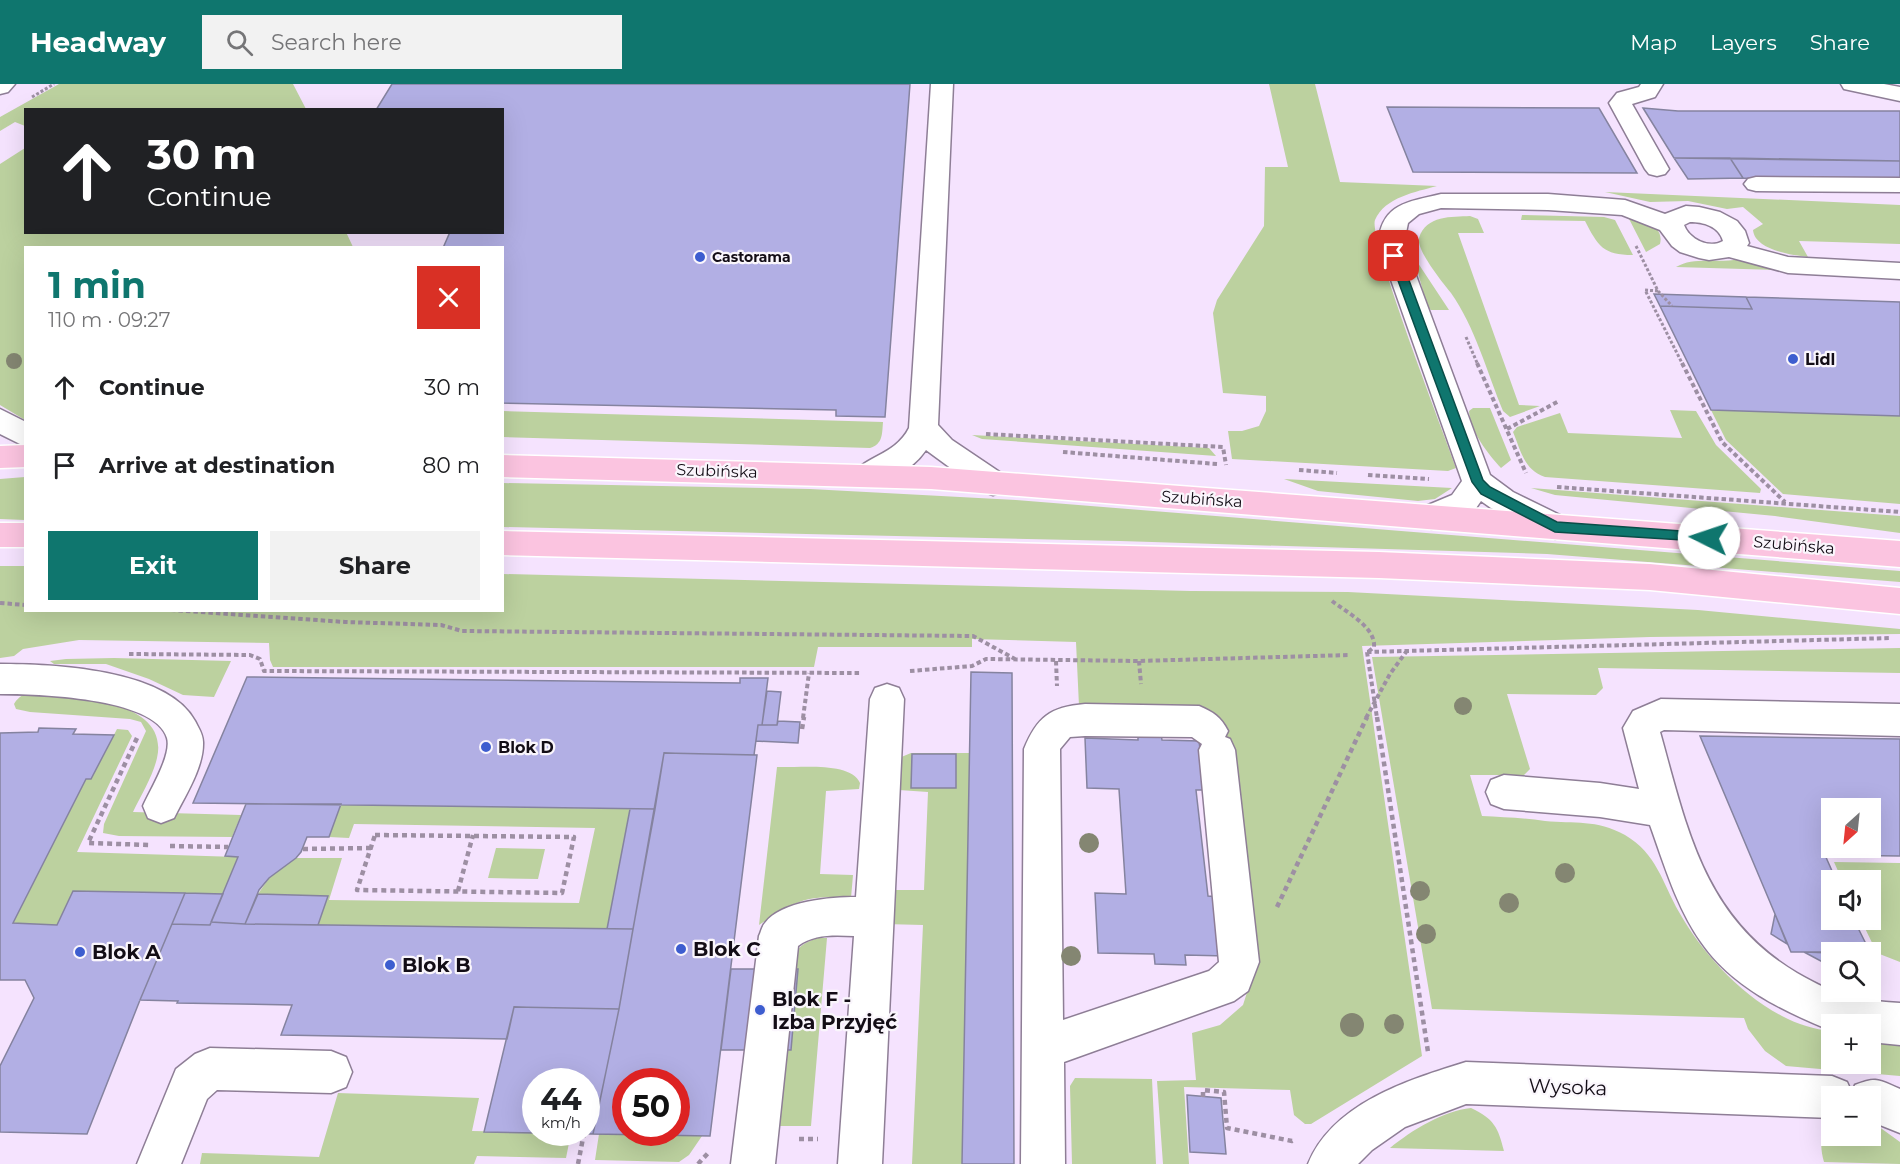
<!DOCTYPE html>
<html lang="en">
<head>
<meta charset="utf-8">
<style>
  :root { --surface:#fff; --page:#f2f2f2; --text:#202124; --muted:#757577; --accent:#0f766e }
  body { margin:0; font-family:Montserrat,sans-serif; background:var(--page); color:var(--text); height:100vh; display:flex; flex-direction:column; font-size:22px; white-space:nowrap }
  * { box-sizing:border-box; margin:0 }
  p { font-size:20px; color:var(--muted) }
  .icon { flex:none; width:33px; height:33px; fill:none; stroke:currentColor; stroke-width:2; stroke-linecap:round; stroke-linejoin:round }
  .map { position:relative; flex:1; overflow:hidden }
  .panel { position:absolute; left:24px; top:162px; width:480px; height:366px; display:flex; flex-direction:column; background:var(--surface); border-radius:0px; box-shadow:0 6px 24px #0002 }
  .panel>* { flex:none }
  .banner { position:absolute; left:24px; top:24px; width:480px; height:126px; border-radius:0px; box-shadow:0 6px 24px #0002; background:#202124; color:#fff; overflow:hidden }
  .needle { width:39px; rotate:207deg }
  .tools { position:absolute; left:1821px; top:714px; display:grid; gap:12px }
  .tools a { display:grid; place-items:center; width:60px; height:60px; border-radius:0px; background:var(--surface); box-shadow:0 6px 24px #0002; font-size:30px }
  .speed { position:absolute; left:522px; top:984px; display:flex; gap:12px; font-size:30px; font-weight:700; text-align:center }
  .speed>* { display:grid; place-content:center; width:78px; height:78px; border-radius:50%; background:var(--surface); box-shadow:0 6px 24px #0002; line-height:1 }
  .speed small { font-size:15px; font-weight:400 }
  .speed .limit { border:9px solid #d22; background:#fff; color:#111 }
  .pin { position:absolute; display:grid; place-items:center; width:51px; height:51px; color:#fff; margin:-26px; border-radius:12px; box-shadow:0 3px 9px #0006 }
  .me { position:absolute; width:66px; margin:-33px; rotate:274deg; stroke-linejoin:round; filter:drop-shadow(0 0 4px #0008) }
  .turn { display:flex; align-items:center; gap:21px; height:126px; padding:0 24px; font-size:27px }
  .turn .icon { width:78px; height:78px; stroke-width:2.5 }
  .turn b { display:block; font-size:42px; line-height:51px }
  .round { display:grid; place-items:center; flex:none; width:63px; height:63px; border-radius:0px; background:var(--page) }
  .summary { display:flex; align-items:center; justify-content:space-between; height:102px; padding:0 24px }
  h1 { font-size:36px; font-weight:700; line-height:45px; color:var(--accent) }
  .button { display:flex; gap:12px; margin-top:auto; padding:12px 24px }
  .button a { flex:1; height:69px; border-radius:0px; background:var(--accent); color:#fff; font-size:24px; font-weight:700; line-height:69px; text-align:center }
  .button a+a { background:var(--page); color:var(--text) }
  ul { padding:0; list-style:none }
  li { display:flex; align-items:center; gap:18px; height:78px; padding:0 24px }
  li div { flex:1 }
  li b { display:block; font-size:22px }
  li em { font-style:normal }
  header { display:flex; align-items:center; gap:36px; box-sizing:border-box; height:84px; padding:0 30px; background:var(--accent); color:#fff }
  header strong { font-size:28px }
  nav { display:flex; gap:33px; margin-inline-start:auto; font-size:21px }
  .search { width:420px; height:54px; background:var(--page); display:flex; align-items:center; gap:15px; box-sizing:border-box; padding:0 21px; border-radius:0px; color:var(--muted); font-size:22px }
  .map>svg:first-child { display:block }
  .green { fill:#bcd19f }
  .building { fill:#b2afe4; stroke:#85839f; stroke-width:1.5; fill-rule:evenodd }
  .lines { fill:none; stroke-linecap:round; stroke-linejoin:round }
  .minor-casing { stroke:#8e7e96; stroke-width:3 }
  .major-casing { stroke:#fff; stroke-width:3 }
  .path-far2 { stroke:#9d8fa3; stroke-width:3; stroke-dasharray:3 2; stroke-linecap:butt }
  .path-far1 { stroke:#9d8fa3; stroke-width:4; stroke-dasharray:4.5 3; stroke-linecap:butt }
  .path { stroke:#9d8fa3; stroke-width:4.5; stroke-dasharray:5 4; stroke-linecap:butt }
  .minor { fill:#fff; fill-rule:evenodd }
  .major { fill:#fbc4e0; fill-rule:evenodd }
  .tree { fill:#848672 }
  .route { fill:#0f766e; stroke:#0a4d48; stroke-width:1.5 }
  .poi-dot { fill:#3d5dcf; stroke:#faf6fc; stroke-width:2 }
  .labels { text-anchor:middle; dominant-baseline:central; stroke-width:4.5; stroke-linejoin:round; paint-order:stroke }
  .far-poi-label { font-size:14px; font-weight:bold; fill:#130d16; stroke:#faf6fc; text-anchor:start }
  .poi-label { font-size:16px; font-weight:bold; fill:#130d16; stroke:#faf6fc; text-anchor:start }
  .street-label { font-size:16px; fill:#130d16; stroke:#faf6fc }
  .near-poi-label { font-size:20px; font-weight:bold; fill:#130d16; stroke:#faf6fc; text-anchor:start }
  .near-street-label { font-size:20px; fill:#130d16; stroke:#faf6fc }
</style>
</head>
<body>
<header>
<strong>Headway</strong>
<div class="search"><svg class="icon" aria-label="search" viewBox="0 0 24 24"><circle cx="10" cy="10" r="6"/><path d="M15 15l6 6"/></svg>Search here</div>
<nav><a>Map</a><a>Layers</a><a>Share</a></nav>
</header>
<div class="map">
<svg width="1900" height="1080" viewBox="0 0 1900 1080">
  <rect width="100%" height="100%" fill="#f5e3fe"/>
  <path class="green" d="M 59,0 L 293,0 L 306,25 L 26,26 L 25,42 L 15,38 L 0,47 L 0,33 Z
    M 1269,0 L 1315,0 L 1340,98 L 1437,102 C 1416,108 1385,113 1375,136 C 1368,154 1445,352 1456,384 L 1448,387 L 1232,375 L 1228,347 L 1242,347 L 1259,342 L 1266,327 L 1266,312 L 1223,309 L 1213,229 L 1217,216 L 1264,142 L 1265,83 L 1288,83 Z
    M 25,64 L 26,148 L 346,148 L 353,163 L 26,164 L 25,336 L 0,321 L 0,80 Z
    M 1605,108 L 1900,121 L 1900,160 L 1799,157 L 1808,173 C 1792,171 1755,166 1753,146 L 1763,140 L 1743,123 L 1727,125 L 1688,117 L 1650,118 Z
    M 1626,129 C 1640,134 1665,141 1660,160 L 1646,168 Z
    M 1522,131 L 1604,133 L 1615,136 L 1633,171 C 1603,171 1598,162 1585,137 L 1521,136 Z
    M 1470,132 L 1478,135 L 1484,149 L 1458,149 L 1519,321 L 1540,322 L 1510,333 L 1503,327 C 1487,288 1475,243 1451,209 C 1443,199 1416,166 1419,154 C 1426,131 1452,133 1470,132 Z
    M 1414,173 L 1449,226 L 1431,226 L 1427,223 Z
    M 1739,175 L 1771,182 L 1777,186 L 1676,183 C 1695,172 1717,180 1739,175 Z
    M 1473,324 L 1490,324 L 1511,376 L 1501,384 C 1488,370 1470,347 1469,327 Z
    M 1670,326 L 1696,327 L 1716,361 L 1761,405 L 1760,409 L 1545,393 C 1524,386 1521,367 1513,348 L 1517,343 L 1560,329 L 1568,349 L 1682,354 Z
    M 1711,326 L 1900,332 L 1900,420 L 1783,410 L 1726,356 Z
    M 503,327 L 883,338 C 882,350 883,360 870,364 L 503,353 Z
    M 972,351 L 1209,364 L 1216,372 L 982,355 Z
    M 25,393 L 25,436 L 0,435 L 0,395 Z
    M 1284,395 L 1452,404 L 1435,415 L 1418,417 L 1318,407 Z
    M 503,399 L 810,405 L 1016,416 L 1900,487 L 1900,498 L 1547,470 L 1120,457 L 503,443 Z
    M 1531,404 L 1900,432 L 1900,449 L 1775,432 L 1555,411 Z
    M 0,482 L 25,482 L 26,526 L 502,526 L 503,490 L 1191,507 L 1348,508 L 1698,526 L 1900,545 L 1900,550 L 1650,553 L 1362,562 L 1422,972 L 1311,1040 L 1305,1040 L 1294,1031 L 1290,1006 L 1184,1003 L 1189,1080 L 1163,1080 L 1157,997 L 1196,996 L 1192,949 L 1220,941 L 1243,921 L 1251,896 L 1223,657 L 1079,622 L 1076,558 L 972,555 L 972,563 L 818,563 L 814,583 L 273,583 L 270,576 L 269,559 L 79,556 L 23,565 L 14,572 L 0,574 Z
    M 1900,564 L 1900,589 L 1598,584 L 1603,604 L 1596,611 L 1507,610 L 1530,685 L 1524,691 L 1470,691 L 1482,732 C 1503,733 1524,734 1545,737 C 1575,740 1596,735 1625,751 C 1657,770 1662,798 1679,828 C 1708,880 1769,942 1831,947 L 1832,980 L 1870,980 L 1871,951 L 1900,954 L 1900,992 L 1786,982 L 1765,967 L 1748,945 L 1744,934 L 1432,925 L 1372,573 Z
    M 114,574 L 231,577 L 214,613 L 183,611 L 149,595 L 106,580 L 54,580 L 50,577 L 66,575 Z
    M 41,607 C 79,614 170,617 157,674 C 153,692 141,711 133,728 L 241,731 L 232,753 L 119,752 L 103,749 L 104,740 L 146,647 L 141,638 L 130,635 L 30,628 L 16,625 L 14,620 C 21,609 28,609 41,607 Z
    M 117,645 L 128,646 L 132,652 L 77,768 L 238,773 L 223,810 L 73,807 L 57,841 L 13,839 L 86,695 L 91,695 Z
    M 911,669 L 970,669 L 962,1080 L 912,1080 L 923,841 L 884,840 L 886,806 L 924,806 L 928,708 L 899,706 L 899,674 Z
    M 777,683 C 798,684 851,677 860,699 L 859,705 L 826,707 L 820,790 L 853,791 L 851,814 C 805,811 797,816 759,841 Z
    M 341,720 L 630,725 L 607,845 L 318,841 L 328,812 L 258,810 L 269,794 L 296,774 L 342,774 L 329,816 L 579,819 L 595,744 L 354,740 L 349,754 L 329,753 Z
    M 496,764 L 545,765 L 538,795 L 488,794 Z
    M 1834,778 L 1900,779 L 1900,878 L 1877,869 L 1861,836 L 1870,836 L 1870,796 L 1842,796 Z
    M 818,854 L 827,854 L 811,1042 L 776,1042 L 785,967 L 791,966 L 798,886 L 792,885 C 794,866 799,860 818,854 Z
    M 1075,994 L 1152,995 L 1156,1080 L 1072,1080 L 1070,1002 Z
    M 338,1009 L 479,1014 L 472,1047 L 571,1049 L 566,1074 L 477,1072 L 474,1080 L 200,1080 L 202,1069 L 319,1073 Z
    M 1471,1024 C 1494,1035 1498,1043 1504,1067 L 1390,1064 C 1412,1046 1443,1027 1471,1024 Z
    M 1831,1037 L 1832,1052 L 1870,1052 L 1871,1037 L 1900,1058 L 1900,1080 L 1824,1078 C 1820,1064 1819,1048 1831,1037 Z
    M 599,1050 L 702,1052 L 689,1071 L 679,1078 L 595,1076 Z"/>
  <path class="building" d="M 392,0 L 910,0 L 885,333 L 836,332 L 836,326 L 502,319 L 502,164 L 443,164 L 450,148 L 502,148 L 502,26 L 376,26 Z
    M 1387,23 L 1599,24 L 1637,89 L 1413,88 Z
    M 1643,24 L 1678,27 L 1900,27 L 1900,77 L 1674,74 Z
    M 1674,74 L 1730,74 L 1743,94 L 1688,95 Z
    M 1730,74 L 1900,77 L 1900,96 L 1743,94 Z
    M 1654,210 L 1746,213 L 1752,225 L 1660,222 Z
    M 1746,213 L 1900,218 L 1900,332 L 1711,326 L 1660,222 L 1752,225 Z
    M 971,588 L 1012,589 L 1014,1080 L 962,1080 Z
    M 247,593 L 740,599 L 740,594 L 768,594 L 762,641 L 758,641 L 754,671 L 664,669 L 655,725 L 193,719 Z
    M 767,607 L 781,608 L 777,641 L 762,641 Z
    M 778,637 L 800,638 L 798,659 L 756,657 L 758,641 L 777,641 Z
    M 39,644 L 76,645 L 73,650 L 114,651 L 91,695 L 86,695 L 13,839 L 57,841 L 73,807 L 185,809 L 140,916 L 87,1050 L 0,1048 L 0,982 L 34,914 L 25,896 L 0,896 L 0,649 L 38,648 Z
    M 1138,649 L 1161,650 L 1162,656 L 1199,657 L 1205,706 L 1196,706 L 1208,812 L 1219,813 L 1226,872 L 1185,871 L 1186,881 L 1155,880 L 1154,870 L 1098,869 L 1095,809 L 1126,810 L 1119,705 L 1087,704 L 1085,654 L 1138,656 Z
    M 1700,652 L 1900,655 L 1900,772 L 1825,771 L 1836,796 L 1832,796 L 1832,836 L 1854,836 L 1870,868 L 1791,868 ZM 1832,724 L 1870,724 L 1870,764 L 1832,764 Z
    M 664,669 L 757,671 L 710,1052 L 593,1050 L 619,925 ZM 626,998 L 676,998 L 676,1048 L 626,1048 Z
    M 912,670 L 956,670 L 956,704 L 911,704 Z
    M 246,720 L 341,720 L 329,753 L 307,753 L 301,768 L 296,774 L 269,794 L 259,806 L 245,840 L 211,838 L 238,773 L 225,772 Z
    M 630,725 L 655,725 L 633,845 L 607,845 Z
    M 185,809 L 223,810 L 210,841 L 172,840 Z
    M 258,810 L 328,812 L 318,841 L 245,840 Z
    M 1775,830 L 1787,860 L 1771,850 Z
    M 211,838 L 245,840 L 633,845 L 619,925 L 514,923 L 507,955 L 281,951 L 292,921 L 177,919 L 178,917 L 140,916 L 172,840 L 210,841 Z
    M 1804,868 L 1832,869 L 1832,883 Z
    M 731,885 L 798,885 L 791,966 L 721,966 Z
    M 514,923 L 619,925 L 593,1050 L 484,1048 ZM 536,998 L 586,998 L 586,1048 L 536,1048 Z
    M 1187,1011 L 1221,1014 L 1226,1070 L 1190,1068 Z"/>
  <g class="lines">
    <defs>
      <path id="minor" d="M 0,0 L 15,0 L 8,8 L 0,10 Z
        M 931,0 L 953,0 L 938,341 L 952,356 L 1004,391 L 1008,399 L 1004,407 L 993,411 L 982,407 L 926,366 C 913,385 880,407 856,400 L 852,392 C 863,372 895,372 909,344 Z
        M 1641,0 L 1663,0 L 1655,13 L 1632,20 L 1669,85 L 1665,90 L 1657,92 L 1649,90 L 1645,85 L 1609,19 L 1617,9 L 1639,3 Z
        M 1841,0 L 1884,0 L 1900,3 L 1900,17 L 1844,5 Z
        M 1756,93 L 1900,94 L 1900,108 L 1756,107 L 1748,105 L 1744,100 L 1748,95 Z
        M 1441,110 L 1548,110 L 1625,116 L 1665,130 L 1686,122 L 1699,123 L 1720,128 L 1737,137 L 1745,147 L 1749,159 L 1747,162 L 1788,173 L 1900,179 L 1900,195 L 1788,189 L 1729,173 L 1709,176 L 1699,174 L 1680,168 L 1672,162 L 1660,146 L 1622,131 L 1548,126 L 1441,124 L 1419,130 L 1408,139 L 1404,159 L 1490,391 L 1513,408 L 1566,434 L 1571,443 L 1566,452 L 1555,455 L 1491,424 L 1481,417 L 1474,427 L 1432,445 L 1421,442 L 1417,433 L 1421,424 L 1452,411 L 1462,397 L 1378,159 C 1382,119 1408,118 1441,110 ZM 1690,138 C 1703,138 1719,142 1723,157 C 1709,165 1689,155 1684,141 Z
        M 0,325 L 26,338 L 26,363 L 0,350 Z
        M 0,580 C 53,580 167,585 195,637 C 198,643 203,650 203,658 C 204,683 185,712 174,734 L 161,739 L 148,734 L 143,722 C 150,706 172,671 167,654 C 155,613 35,610 0,610 Z
        M 887,600 L 899,604 L 904,615 L 882,1080 L 838,1080 L 854,852 C 834,851 814,850 798,862 L 775,1080 L 731,1080 L 759,852 C 761,848 762,842 765,839 C 781,817 831,813 856,813 L 870,615 L 875,604 Z
        M 1661,615 L 1900,620 L 1900,652 L 1664,646 L 1660,648 C 1687,745 1704,834 1797,889 C 1816,900 1834,909 1855,914 C 1870,917 1885,918 1900,919 L 1900,961 L 1870,958 L 1870,940 L 1832,940 L 1832,947 C 1783,927 1732,903 1701,858 C 1677,824 1664,780 1650,741 L 1600,733 L 1504,725 L 1491,720 L 1486,708 L 1491,696 L 1504,691 L 1600,699 L 1639,705 L 1623,644 L 1633,627 Z
        M 1085,620 L 1199,622 C 1213,628 1221,633 1228,647 L 1225,653 L 1230,655 L 1235,666 L 1259,878 L 1248,907 L 1234,917 L 1064,978 L 1065,1080 L 1021,1080 L 1024,665 C 1037,633 1050,623 1085,620 ZM 1085,652 L 1192,653 L 1202,660 L 1199,666 L 1219,878 L 1209,887 L 1063,936 L 1060,665 L 1070,653 Z
        M 210,964 L 331,967 L 346,973 L 352,988 L 346,1003 L 331,1009 L 217,1006 L 207,1015 L 181,1080 L 137,1080 L 176,985 L 195,970 Z
        M 1466,978 L 1832,992 L 1847,998 L 1852,1009 L 1855,1001 C 1877,992 1879,996 1900,1005 L 1900,1049 L 1870,1037 L 1870,1012 L 1832,1012 L 1832,1034 L 1466,1020 L 1405,1043 L 1372,1066 L 1358,1080 L 1308,1080 C 1333,1019 1408,996 1466,978 Z"/>
      <path id="major" d="M 26,361 L 26,383 L 0,384 L 0,362 Z
        M 502,371 L 931,383 L 1900,457 L 1900,483 L 931,405 L 502,393 Z
        M 0,439 L 26,439 L 26,463 L 0,463 Z
        M 502,447 L 1379,468 L 1650,480 L 1900,504 L 1900,530 L 1650,506 L 1379,494 L 502,471 Z"/>
    </defs>
    <use href="#minor" class="minor-casing"/>
    <use href="#major" class="major-casing"/>
    <path class="path-far2" d="M 32,13 L 54,0
      M 1636,162 L 1658,207 L 1672,222
      M 1658,207 L 1645,206 L 1683,281
      M 1466,253 L 1478,281"/>
    <path class="path-far1" d="M 1477,279 L 1526,389
      M 1682,279 L 1722,358 L 1785,418
      M 1507,345 L 1559,317
      M 986,350 L 1223,363 L 1226,381
      M 1063,368 L 1217,380
      M 1299,386 L 1337,389
      M 1368,391 L 1429,395
      M 1557,403 L 1900,428
      M 1332,517 C 1346,528 1376,543 1374,563 L 1368,568
      M 0,519 L 26,521
      M 171,526 L 345,538 L 441,541 L 462,547 L 973,552 L 1015,575
      M 1367,568 L 1891,554
      M 1367,568 L 1377,634
      M 129,570 L 250,571 L 260,575 L 264,587 L 861,589
      M 1056,577 L 1057,602
      M 1139,577 L 1141,600
      M 910,587 L 972,582 L 986,575 L 1139,577 L 1349,571
      M 803,634 L 809,589
      M 1366,634 L 1390,590 L 1406,568"/>
    <path class="path" d="M 1377,633 L 1428,968
      M 802,645 L 804,633
      M 137,654 L 88,759 L 150,761
      M 375,751 L 574,753 L 562,809 L 357,806 Z
      M 170,762 L 228,763
      M 303,765 L 371,764
      M 458,807 L 473,751
      M 1277,823 L 1367,633
      M 1203,1013 L 1203,1006 L 1224,1008 L 1227,1044 L 1292,1057 L 1296,1055
      M 799,1055 L 818,1055
      M 578,1080 L 584,1049
      M 698,1080 L 709,1068"/>
    <use href="#minor" class="minor"/>
    <use href="#major" class="major"/>
  </g>
  <g class="tree">
    <circle cx="14" cy="277" r="8"/>
    <circle cx="1463" cy="622" r="9"/>
    <circle cx="1089" cy="759" r="10"/>
    <circle cx="1565" cy="789" r="10"/>
    <circle cx="1420" cy="807" r="10"/>
    <circle cx="1509" cy="819" r="10"/>
    <circle cx="1426" cy="850" r="10"/>
    <circle cx="1071" cy="872" r="10"/>
    <circle cx="1352" cy="941" r="12"/>
    <circle cx="1394" cy="940" r="10"/>
  </g>
  <path class="route" d="M 1394,169 L 1400,172 L 1483,396 L 1490,403 L 1557,438 L 1709,449 L 1715,454 L 1714,458 L 1555,448 L 1481,410 L 1472,398 L 1389,172 Z"/>
  <g class="poi-dot">
    <circle cx="700" cy="173" r="6"/>
    <circle cx="1793" cy="275" r="6"/>
    <circle cx="486" cy="663" r="6"/>
    <circle cx="681" cy="865" r="6"/>
    <circle cx="80" cy="868" r="6"/>
    <circle cx="390" cy="881" r="6"/>
    <circle cx="760" cy="926" r="6"/>
  </g>
  <g class="labels">
    <g class="far-poi-label">
      <text x="712" y="173">Castorama</text>
    </g>
    <g class="poi-label">
      <text x="1805" y="275">Lidl</text>
      <text x="498" y="663">Blok D</text>
    </g>
    <g class="street-label">
      <text transform="translate(717 387) rotate(2)">Szubińska</text>
      <text transform="translate(1202 415) rotate(4)">Szubińska</text>
      <text transform="translate(1794 461) rotate(5)">Szubińska</text>
    </g>
    <g class="near-poi-label">
      <text x="693" y="865">Blok C</text>
      <text x="92" y="868">Blok A</text>
      <text x="402" y="881">Blok B</text>
      <text x="772" y="915">Blok F -<tspan x="772" dy="23">Izba Przyjęć</tspan></text>
    </g>
    <g class="near-street-label">
      <text transform="translate(1568 1003) rotate(2)">Wysoka</text>
    </g>
  </g>
</svg>
<div class="tools">
<a><svg class="needle" viewBox="-14 -14 28 28"><path d="M0-13l5 13h-10z" fill="#e53935"/><path d="M0 13l5-13h-10z" fill="#757577"/></svg></a>
<a><svg class="icon" aria-label="sound" viewBox="0 0 24 24"><path d="M4 9h4l5-4v14l-5-4H4zM17 9q2 3 0 6"/></svg></a>
<a><svg class="icon" aria-label="search" viewBox="0 0 24 24"><circle cx="10" cy="10" r="6"/><path d="M15 15l6 6"/></svg></a>
<a>+</a>
<a>−</a>
</div>
<div class="speed"><div>44<small>km/h</small></div><div class="limit">50</div></div>
<div class="pin" style="left:1394px;top:172px;background:#d93025"><svg class="icon" aria-label="arrive" viewBox="0 0 24 24"><path d="M6 21V4h12l-3 4 3 4H6"/></svg></div>
<svg class="me" style="left:1709px;top:454px" viewBox="-20 -20 40 40"><circle r="19" fill="#fff"/><path d="M0-13L10 11 0 6-10 11z" fill="#0f766e"/></svg>
<div class="banner">
<div class="turn"><svg class="icon" aria-label="ahead" viewBox="0 0 24 24"><path d="M12 20V5M6 11l6-6 6 6"/></svg><div><b>30 m</b>Continue</div></div>
</div>
<section class="panel">
<div class="summary"><div><h1>1 min</h1><p>110 m · 09:27</p></div><a class="round" style="background:#d93025;color:#fff"><svg class="icon" aria-label="close" viewBox="0 0 24 24"><path d="M6 6l12 12M18 6L6 18"/></svg></a></div>
<ul>
<li><svg class="icon" aria-label="ahead" viewBox="0 0 24 24"><path d="M12 20V5M6 11l6-6 6 6"/></svg><div><b>Continue</b></div><em>30 m</em></li>
<li><svg class="icon" aria-label="arrive" viewBox="0 0 24 24"><path d="M6 21V4h12l-3 4 3 4H6"/></svg><div><b>Arrive at destination</b></div><em>80 m</em></li>
</ul>
<div class="button"><a>Exit</a><a>Share</a></div>
</section>
</div>
</body>
</html>
